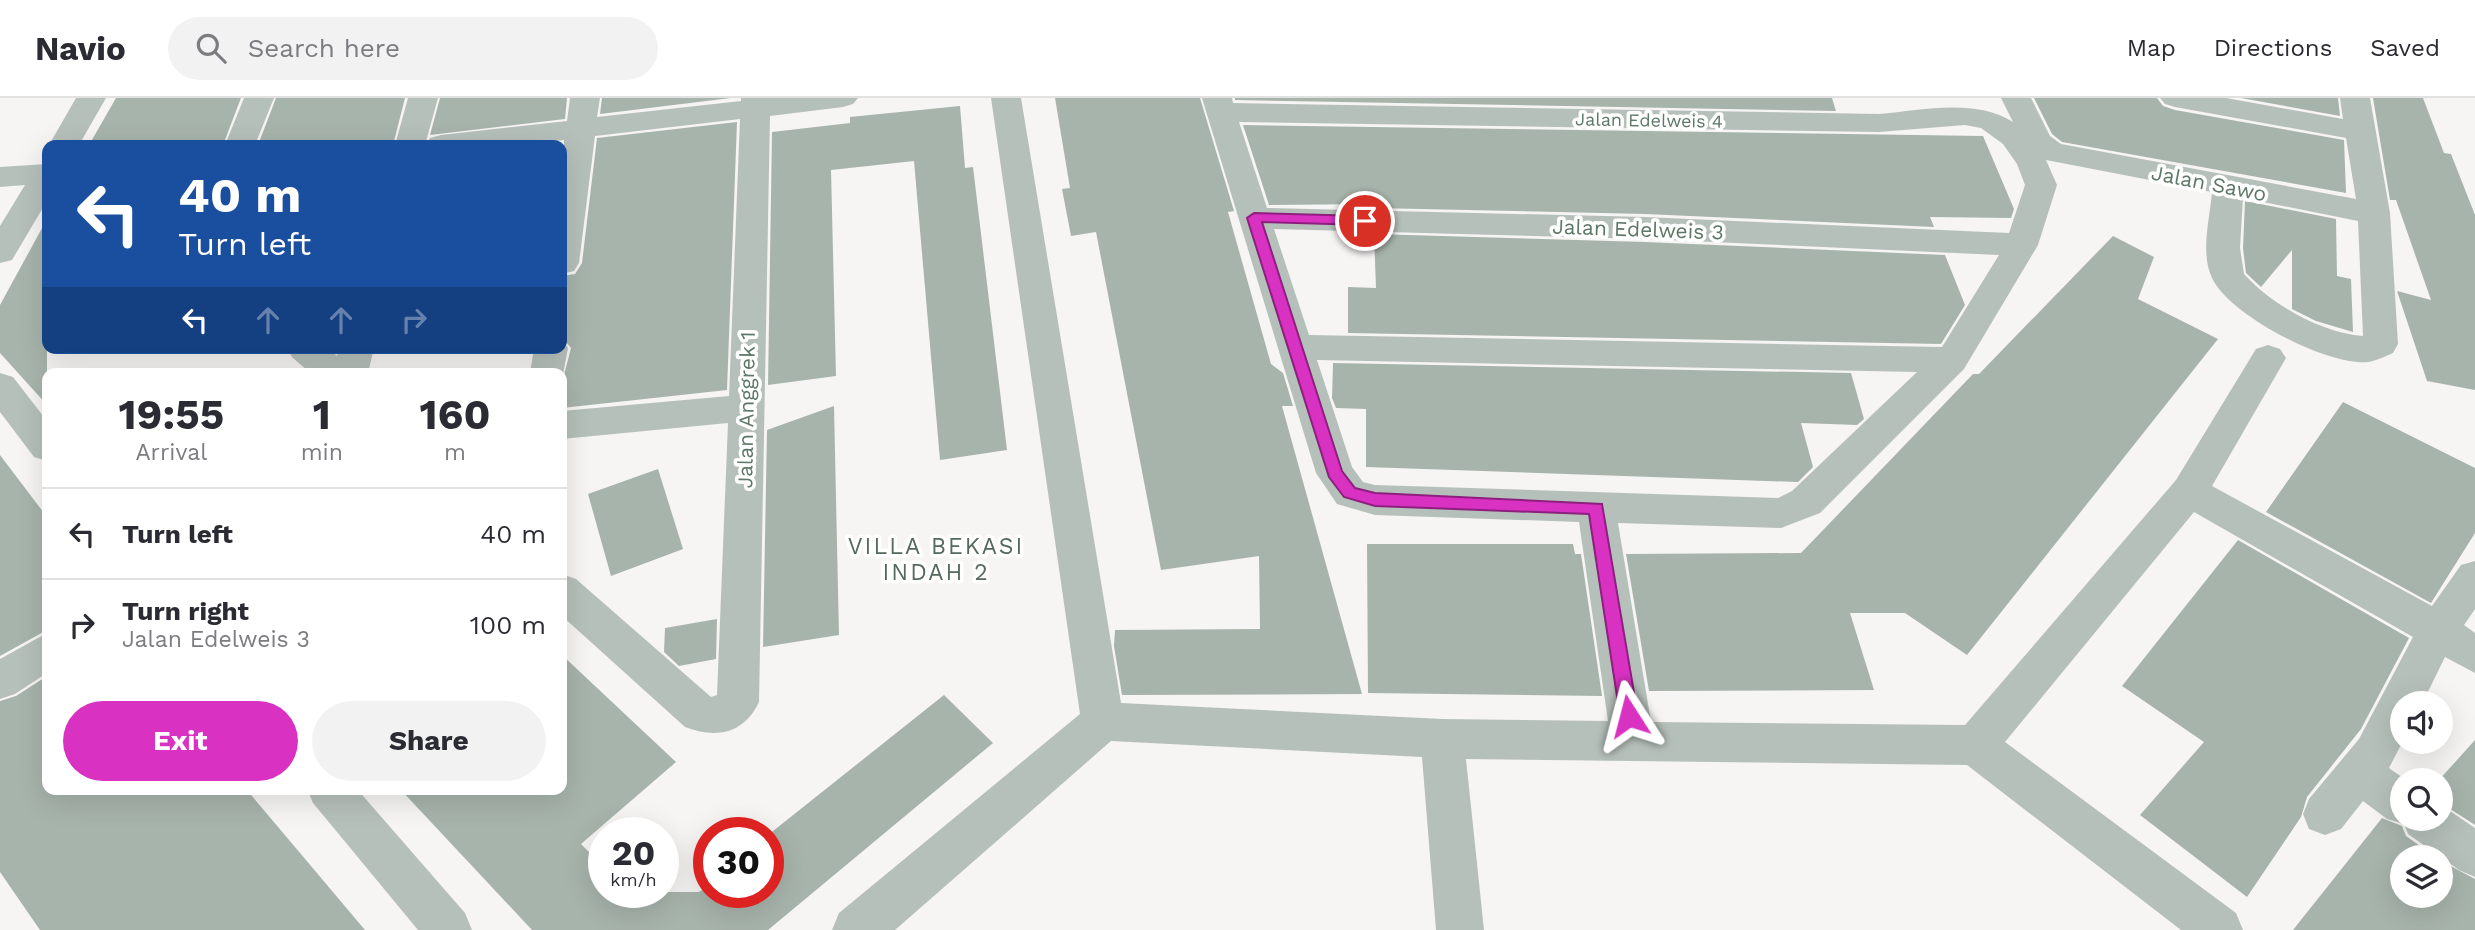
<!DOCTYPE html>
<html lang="en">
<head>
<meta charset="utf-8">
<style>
  :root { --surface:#fff; --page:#f2f2f3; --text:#2b2b33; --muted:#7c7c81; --line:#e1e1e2; --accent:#d931c2 }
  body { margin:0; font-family:"Work Sans",sans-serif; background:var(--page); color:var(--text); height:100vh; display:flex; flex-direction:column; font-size:26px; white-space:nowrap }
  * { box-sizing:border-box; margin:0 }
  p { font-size:23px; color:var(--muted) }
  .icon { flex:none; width:38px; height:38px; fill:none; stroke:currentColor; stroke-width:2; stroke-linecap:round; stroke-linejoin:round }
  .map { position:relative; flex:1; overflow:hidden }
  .panel { position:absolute; left:42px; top:270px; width:525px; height:427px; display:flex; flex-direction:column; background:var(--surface); border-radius:14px; box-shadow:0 7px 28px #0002 }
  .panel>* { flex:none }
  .hud { position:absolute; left:42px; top:42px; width:525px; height:214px; border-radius:14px; box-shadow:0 7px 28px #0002; background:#1a4fa0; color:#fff; overflow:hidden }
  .tools { position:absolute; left:2390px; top:593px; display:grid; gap:14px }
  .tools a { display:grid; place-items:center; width:63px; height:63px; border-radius:50%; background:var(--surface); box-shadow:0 7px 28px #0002; font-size:35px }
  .speed { position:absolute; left:588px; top:719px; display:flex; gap:14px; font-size:35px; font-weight:700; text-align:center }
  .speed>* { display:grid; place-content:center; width:91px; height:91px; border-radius:50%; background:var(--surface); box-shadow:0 7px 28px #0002; line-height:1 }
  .speed small { font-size:18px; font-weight:400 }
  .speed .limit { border:10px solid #d22; background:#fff; color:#111 }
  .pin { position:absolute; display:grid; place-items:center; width:60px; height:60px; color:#fff; margin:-30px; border:4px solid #fff; border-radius:50%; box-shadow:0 2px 7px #0007 }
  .me { position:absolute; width:77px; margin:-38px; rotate:351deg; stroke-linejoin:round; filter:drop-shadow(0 0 5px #0008) }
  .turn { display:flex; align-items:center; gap:24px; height:147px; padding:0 21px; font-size:32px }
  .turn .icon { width:91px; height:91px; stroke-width:2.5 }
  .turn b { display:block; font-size:49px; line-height:60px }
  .lanes { display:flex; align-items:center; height:66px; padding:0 21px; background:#0003; justify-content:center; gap:35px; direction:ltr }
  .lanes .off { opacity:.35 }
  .eta { display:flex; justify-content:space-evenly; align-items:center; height:119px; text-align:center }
  .eta b { font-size:42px; font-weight:700; line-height:49px }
  .cta { display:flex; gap:14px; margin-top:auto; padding:14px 21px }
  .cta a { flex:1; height:80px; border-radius:42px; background:var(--accent); color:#fff; font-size:28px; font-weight:700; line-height:80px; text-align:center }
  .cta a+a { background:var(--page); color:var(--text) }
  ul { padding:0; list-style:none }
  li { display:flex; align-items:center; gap:21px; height:91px; padding:0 21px; border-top:2px solid var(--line) }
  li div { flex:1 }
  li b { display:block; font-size:26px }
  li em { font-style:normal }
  header { display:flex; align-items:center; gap:42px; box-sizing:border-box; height:98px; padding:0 35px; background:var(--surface); border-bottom:2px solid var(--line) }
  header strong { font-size:33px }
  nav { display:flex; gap:38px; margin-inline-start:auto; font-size:24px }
  .search { width:490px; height:63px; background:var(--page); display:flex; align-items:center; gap:18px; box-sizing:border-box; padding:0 24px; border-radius:38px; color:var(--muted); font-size:26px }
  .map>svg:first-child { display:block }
  .building { fill:#a7b4ab }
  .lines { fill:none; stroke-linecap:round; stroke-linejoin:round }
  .street { fill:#b6c0ba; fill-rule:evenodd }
  .route { fill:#d931c2; stroke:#8d207e; stroke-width:2 }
  .labels { text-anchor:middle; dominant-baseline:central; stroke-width:7; stroke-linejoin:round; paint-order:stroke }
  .far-street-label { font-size:18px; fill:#5e7867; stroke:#fff }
  .street-label { font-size:21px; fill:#5e7867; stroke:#fff }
  .neighbourhood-label { font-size:23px; letter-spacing:2px; fill:#55695c; stroke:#fff }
</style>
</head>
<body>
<header>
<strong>Navio</strong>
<div class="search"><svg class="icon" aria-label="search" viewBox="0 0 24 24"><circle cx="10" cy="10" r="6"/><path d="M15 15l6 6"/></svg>Search here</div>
<nav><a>Map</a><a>Directions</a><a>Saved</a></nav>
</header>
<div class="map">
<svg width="2475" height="832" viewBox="0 0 2475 832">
  <rect width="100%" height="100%" fill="#f7f4f4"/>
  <path class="building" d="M 116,0 L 241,0 L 223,47 L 89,47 Z
    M 276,0 L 405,0 L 393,47 L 258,47 Z
    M 440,0 L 567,0 L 565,21 L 430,37 Z
    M 602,0 L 731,0 L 600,16 Z
    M 1055,0 L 1200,0 L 1234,113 L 1228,114 L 1271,266 L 1283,275 L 1293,308 L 1282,308 L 1362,596 L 1122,597 L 1114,548 L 1115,532 L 1260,531 L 1259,458 L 1161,472 L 1096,134 L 1071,138 L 1062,91 L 1070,90 Z
    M 1235,0 L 1832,0 L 1836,13 L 1235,2 Z
    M 2034,0 L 2157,0 L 2163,8 L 2175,12 L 2344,42 L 2346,95 L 2062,44 L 2052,36 Z
    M 2241,0 L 2338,0 L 2340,18 Z
    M 2373,0 L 2423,0 L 2444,55 L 2451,56 L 2475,117 L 2475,292 L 2427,283 L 2397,193 L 2431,202 L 2396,102 L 2390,102 Z
    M 960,8 L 965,70 L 973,69 L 1007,352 L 940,362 L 914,63 L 831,72 L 836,278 L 768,287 L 772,34 L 850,25 L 850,19 Z
    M 737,24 L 727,292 L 562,310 L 562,285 L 571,250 L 562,239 L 562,178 L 575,176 L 582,165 L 597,40 Z
    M 1243,27 L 1983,38 L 2014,111 L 2011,120 L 1930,119 L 1934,129 L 1645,116 L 1374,110 L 1374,106 L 1269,107 Z
    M 2245,103 L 2336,121 L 2337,178 L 2351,181 L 2353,234 L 2316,223 L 2292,211 L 2292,152 L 2261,189 L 2246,175 L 2243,150 Z
    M 47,121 L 47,307 L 0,255 L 0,207 Z
    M 1374,136 L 1645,144 L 1945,157 L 1965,207 L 1941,246 L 1348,235 L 1348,189 L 1376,190 Z
    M 2113,138 L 2154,159 L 2138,201 L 2218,241 L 1967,557 L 1905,515 L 1850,515 L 1874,592 L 1649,593 L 1626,456 L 1801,455 L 1973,276 L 1979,276 Z
    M 1333,265 L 1851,275 L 1864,321 L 1857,327 L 1801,325 L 1813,369 L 1798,384 L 1366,369 L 1366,311 L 1336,310 L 1332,300 Z
    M 2343,304 L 2475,370 L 2475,435 L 2431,505 L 2266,414 Z
    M 834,308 L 839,537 L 763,549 L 767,332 Z
    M 0,357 L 47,419 L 47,532 L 0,558 Z
    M 658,371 L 683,451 L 611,478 L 588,396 Z
    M 2238,442 L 2409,540 L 2361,631 L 2307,699 L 2301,719 L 2247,799 L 2140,717 L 2204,644 L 2122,588 Z
    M 1367,446 L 1573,446 L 1575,456 L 1581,456 L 1602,598 L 1368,595 Z
    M 717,521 L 716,561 L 679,568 L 664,554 L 665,530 Z
    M 562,557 L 676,664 L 581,746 L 604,769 L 604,794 L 699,794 L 709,787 L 709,794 L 768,794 L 768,737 L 944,597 L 993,645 L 768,832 L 532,832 L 400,691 L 562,691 Z
    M 47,578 L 47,691 L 246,691 L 365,832 L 40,832 L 0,774 L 0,603 L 16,598 Z
    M 2475,642 L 2475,727 L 2441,705 L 2439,682 Z
    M 2382,720 L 2402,728 L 2406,738 L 2437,760 L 2403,760 L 2403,798 L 2441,798 L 2441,763 L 2475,781 L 2475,832 L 2293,832 Z"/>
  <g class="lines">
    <path class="street" d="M 76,0 L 106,0 L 79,47 L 49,47 Z
      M 244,0 L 274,0 L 255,47 L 225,47 Z
      M 408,0 L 438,0 L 425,47 L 395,47 Z
      M 570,0 L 600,0 L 597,19 L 741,3 L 741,0 L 858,0 L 853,6 L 843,9 L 770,18 L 759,604 C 744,636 716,641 685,629 L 562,518 L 562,476 L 576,481 L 711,599 L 717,597 L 728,325 L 562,341 L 562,313 L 729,298 L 740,21 L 595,38 L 579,165 L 574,173 L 562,176 L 564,42 L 520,47 L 426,47 L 430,40 L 441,37 L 567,23 Z
      M 991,0 L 1021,0 L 1121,605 L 1442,621 L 1608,623 L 1579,424 L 1375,417 L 1337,406 L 1316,375 L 1202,0 L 1232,0 L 1233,5 L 1879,16 C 1922,12 1976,0 2013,24 L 2001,0 L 2031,0 L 2050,38 L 2061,46 L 2356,101 L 2346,40 L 2175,9 L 2165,6 L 2160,0 L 2226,0 L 2343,21 L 2340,0 L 2370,0 L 2390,115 L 2398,246 L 2393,255 C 2386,258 2376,263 2368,264 C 2327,268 2229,217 2212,180 C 2200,155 2210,120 2212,94 L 2046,62 L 2057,87 L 2038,147 L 1964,271 L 1820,415 L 1781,430 L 1618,425 L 1651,624 L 1965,627 L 2176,382 L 2256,251 L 2268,247 L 2280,251 L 2286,260 L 2212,388 L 2432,508 L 2461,467 L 2475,463 L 2475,511 L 2464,527 L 2475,535 L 2475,575 L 2445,559 L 2422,606 L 2403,606 L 2403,643 L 2389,670 L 2406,682 L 2403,682 L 2403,721 L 2441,721 L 2441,707 L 2475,730 L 2475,779 L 2459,772 L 2408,736 L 2404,726 L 2387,721 L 2363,703 L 2341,731 L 2325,737 L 2309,731 L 2303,716 L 2309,701 L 2359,641 L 2413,539 L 2194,414 L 2005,644 L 2236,815 L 2243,832 L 2181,832 L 1967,667 L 1466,661 L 1484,832 L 1436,832 L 1422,659 L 1111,643 L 895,832 L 832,832 L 839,815 L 1080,616 ZM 1239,24 L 1879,34 L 1965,27 L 1981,30 L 2003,46 L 2017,66 L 2025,87 L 2009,135 L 1645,119 L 1267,110 ZM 2243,100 L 2358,123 L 2363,238 C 2322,235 2272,207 2244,176 L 2240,150 ZM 1274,131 L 1645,141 L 1999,157 L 1942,249 L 1309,237 ZM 1317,262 L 1917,274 L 1792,393 L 1778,400 L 1375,387 L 1363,384 L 1352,369 Z
      M 47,66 L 47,103 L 12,162 L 0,165 L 0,128 L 25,87 L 0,89 L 0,69 Z
      M 562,241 L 568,250 L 562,282 L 562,275 L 530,275 L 534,250 L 562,250 Z
      M 287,250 L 328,250 L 337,258 L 339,250 L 374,250 L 368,275 L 310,275 L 292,259 Z
      M 0,275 L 13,279 L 47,323 L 47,363 L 34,359 L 0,314 Z
      M 47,535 L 47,575 L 15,596 L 0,601 L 0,561 Z
      M 307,691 L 357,691 L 465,815 L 472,832 L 418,832 L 313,705 Z"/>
  </g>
  <path class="route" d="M 1254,115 L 1365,118 L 1372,123 L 1365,127 L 1262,124 L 1342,373 L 1355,390 L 1375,395 L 1602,406 L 1638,618 L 1635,623 L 1623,623 L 1620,618 L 1589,416 L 1375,408 L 1344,399 L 1329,379 L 1247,120 Z"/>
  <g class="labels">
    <g class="far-street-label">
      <text transform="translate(1649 22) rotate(1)">Jalan Edelweis 4</text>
    </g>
    <g class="street-label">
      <text transform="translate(2209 85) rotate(11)">Jalan Sawo</text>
      <text transform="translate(1638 131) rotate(2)">Jalan Edelweis 3</text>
      <text transform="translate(746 312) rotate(-89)">Jalan Anggrek 1</text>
    </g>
    <g class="neighbourhood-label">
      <text x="936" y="448">VILLA BEKASI<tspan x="936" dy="26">INDAH 2</tspan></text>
    </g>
  </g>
</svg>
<div class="tools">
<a><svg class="icon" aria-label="sound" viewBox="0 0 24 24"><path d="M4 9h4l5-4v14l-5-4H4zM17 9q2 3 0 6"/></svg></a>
<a><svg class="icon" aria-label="search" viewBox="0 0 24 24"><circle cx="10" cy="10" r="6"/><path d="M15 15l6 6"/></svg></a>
<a><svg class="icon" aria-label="layers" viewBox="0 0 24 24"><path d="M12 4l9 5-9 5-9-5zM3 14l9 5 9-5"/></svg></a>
</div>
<div class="speed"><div>20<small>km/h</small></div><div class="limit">30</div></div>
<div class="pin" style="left:1365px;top:123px;background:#d93025"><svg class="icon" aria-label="arrive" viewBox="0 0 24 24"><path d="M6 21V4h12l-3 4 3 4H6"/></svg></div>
<svg class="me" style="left:1629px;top:618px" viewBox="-20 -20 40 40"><path d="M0-17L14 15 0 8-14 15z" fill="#d931c2" stroke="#fff" stroke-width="4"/></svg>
<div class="hud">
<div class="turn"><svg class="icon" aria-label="left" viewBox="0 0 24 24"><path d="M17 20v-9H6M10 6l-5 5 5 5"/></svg><div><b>40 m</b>Turn left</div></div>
<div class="lanes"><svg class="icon" aria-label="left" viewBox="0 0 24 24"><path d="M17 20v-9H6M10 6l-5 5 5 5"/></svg><svg class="icon off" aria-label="ahead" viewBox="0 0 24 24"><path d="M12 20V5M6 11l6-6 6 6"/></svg><svg class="icon off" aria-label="ahead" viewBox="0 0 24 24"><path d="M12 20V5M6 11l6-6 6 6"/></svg><svg class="icon off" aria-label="right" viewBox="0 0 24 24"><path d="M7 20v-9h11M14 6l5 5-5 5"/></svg></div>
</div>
<section class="panel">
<div class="eta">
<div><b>19:55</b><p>Arrival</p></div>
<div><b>1</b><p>min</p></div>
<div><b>160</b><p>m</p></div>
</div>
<ul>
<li><svg class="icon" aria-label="left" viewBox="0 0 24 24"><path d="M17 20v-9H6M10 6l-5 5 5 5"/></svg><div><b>Turn left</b></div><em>40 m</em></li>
<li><svg class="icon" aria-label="right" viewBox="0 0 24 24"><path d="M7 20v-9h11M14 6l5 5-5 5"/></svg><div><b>Turn right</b><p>Jalan Edelweis 3</p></div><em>100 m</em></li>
</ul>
<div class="cta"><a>Exit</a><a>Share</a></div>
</section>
</div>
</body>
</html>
